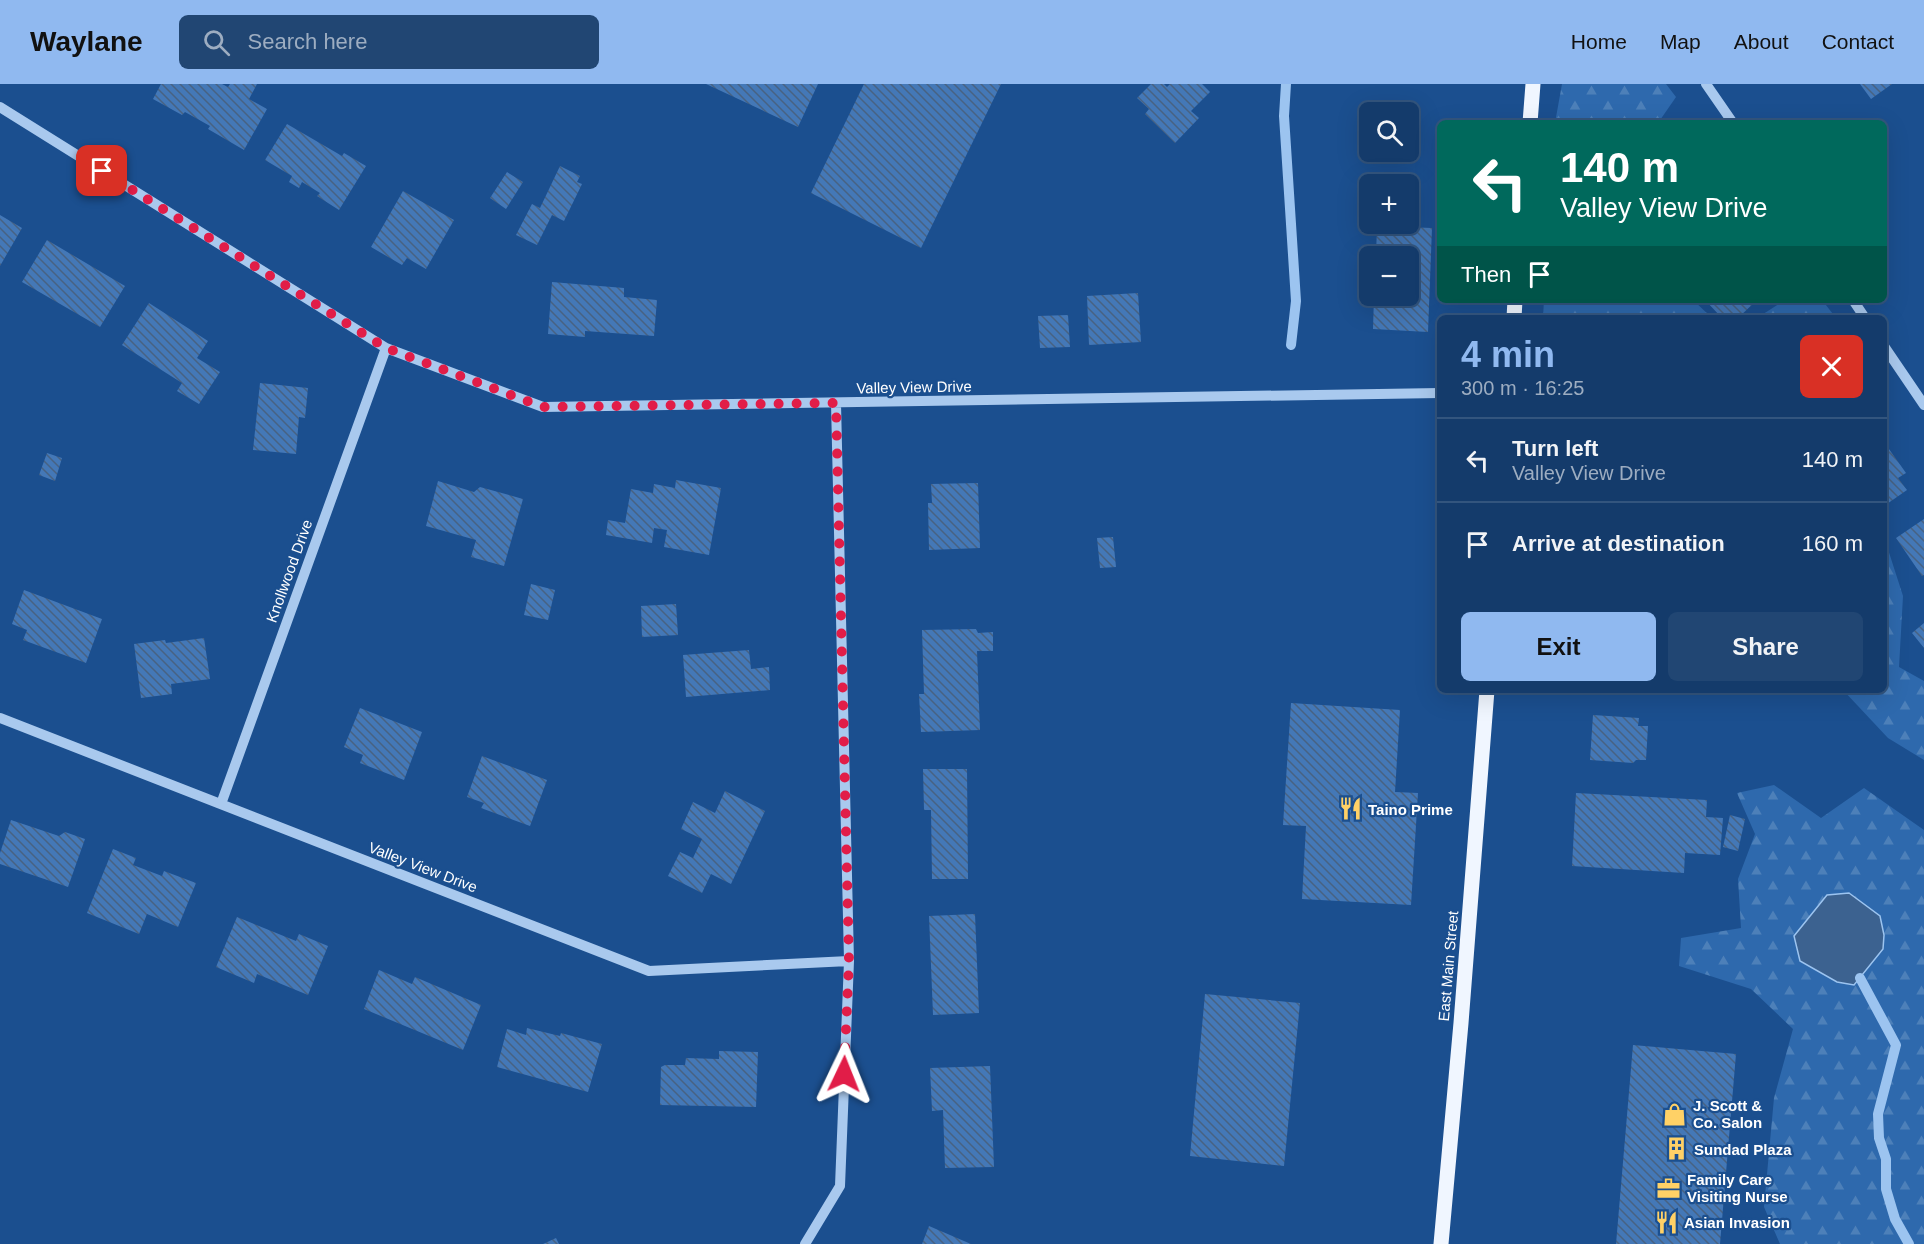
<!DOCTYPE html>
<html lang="en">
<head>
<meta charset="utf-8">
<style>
  :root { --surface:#143b6b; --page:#214673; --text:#f1f3f6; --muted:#9dadc1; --line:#33557e; --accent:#90b9f0 }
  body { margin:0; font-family:Arial,sans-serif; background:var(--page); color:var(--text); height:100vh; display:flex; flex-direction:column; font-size:22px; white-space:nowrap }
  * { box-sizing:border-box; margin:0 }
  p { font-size:20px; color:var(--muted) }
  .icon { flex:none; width:33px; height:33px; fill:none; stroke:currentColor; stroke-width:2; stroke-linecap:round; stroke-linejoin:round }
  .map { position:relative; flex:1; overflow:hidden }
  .panel { position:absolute; left:1437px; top:231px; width:450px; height:378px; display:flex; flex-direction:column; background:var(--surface); border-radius:9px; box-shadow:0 6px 24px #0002,0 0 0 2px var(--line) }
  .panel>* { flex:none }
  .hud { position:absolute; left:1437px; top:36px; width:450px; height:183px; border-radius:9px; box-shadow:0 6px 24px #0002,0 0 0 2px var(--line); background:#00695c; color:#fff; overflow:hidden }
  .controls { position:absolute; left:1359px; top:18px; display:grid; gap:12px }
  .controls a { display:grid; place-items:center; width:60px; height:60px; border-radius:9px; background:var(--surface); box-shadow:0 6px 24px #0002,0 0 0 2px var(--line); font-size:30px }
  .pin { position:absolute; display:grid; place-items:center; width:51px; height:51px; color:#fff; margin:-26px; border-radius:12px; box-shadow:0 3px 9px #0006 }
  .me { position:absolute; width:66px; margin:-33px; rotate:2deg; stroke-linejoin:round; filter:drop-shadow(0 0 4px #0008) }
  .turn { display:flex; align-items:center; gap:21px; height:126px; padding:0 24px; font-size:27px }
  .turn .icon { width:78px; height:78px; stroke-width:2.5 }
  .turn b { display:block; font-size:42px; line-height:51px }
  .then { display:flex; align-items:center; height:57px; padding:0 24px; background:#0003; gap:12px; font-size:22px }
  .round { display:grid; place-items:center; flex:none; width:63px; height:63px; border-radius:9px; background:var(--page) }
  .head { display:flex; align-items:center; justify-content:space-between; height:102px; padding:0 24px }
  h1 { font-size:36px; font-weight:800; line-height:45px; color:var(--accent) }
  .action { display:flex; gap:12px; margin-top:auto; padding:12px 24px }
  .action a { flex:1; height:69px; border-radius:9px; background:var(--accent); color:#111; font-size:24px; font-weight:800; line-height:69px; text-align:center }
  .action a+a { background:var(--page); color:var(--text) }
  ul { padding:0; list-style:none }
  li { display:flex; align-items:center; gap:18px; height:84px; padding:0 24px; border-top:2px solid var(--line) }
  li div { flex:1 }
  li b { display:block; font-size:22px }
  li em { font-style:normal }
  header { display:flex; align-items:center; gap:36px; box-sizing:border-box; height:84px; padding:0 30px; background:var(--accent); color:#111 }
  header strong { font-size:28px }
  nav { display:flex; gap:33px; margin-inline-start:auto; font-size:21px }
  .search { width:420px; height:54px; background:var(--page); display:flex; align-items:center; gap:15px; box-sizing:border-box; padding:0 21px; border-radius:9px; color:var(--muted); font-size:22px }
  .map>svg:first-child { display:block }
  .forest { fill:url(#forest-firs) }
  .water { fill:#3c6290; stroke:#9cc4f0; stroke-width:1.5 }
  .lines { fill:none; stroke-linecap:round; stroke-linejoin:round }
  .stream { stroke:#9cc4f0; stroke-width:10 }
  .building { fill:url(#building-back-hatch) }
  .minor { stroke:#a9c9ee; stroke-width:10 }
  .major { stroke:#f0f6ff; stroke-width:15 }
  .route { stroke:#e11d48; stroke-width:10; stroke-dasharray:0 18 }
  .labels { text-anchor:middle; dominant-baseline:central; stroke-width:4.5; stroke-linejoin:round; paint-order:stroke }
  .street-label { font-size:15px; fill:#fff; stroke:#1b4f8f }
  .poi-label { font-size:15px; font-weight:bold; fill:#fff; stroke:#1b4f8f; text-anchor:start }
</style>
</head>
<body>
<header>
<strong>Waylane</strong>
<div class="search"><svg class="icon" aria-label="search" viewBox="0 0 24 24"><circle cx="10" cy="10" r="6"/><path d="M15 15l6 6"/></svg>Search here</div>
<nav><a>Home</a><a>Map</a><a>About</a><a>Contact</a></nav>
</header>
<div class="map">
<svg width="1924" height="1160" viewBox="0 0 1924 1160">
  <defs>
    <pattern id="forest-firs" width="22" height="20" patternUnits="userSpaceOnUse" patternTransform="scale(1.5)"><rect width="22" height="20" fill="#2e69ad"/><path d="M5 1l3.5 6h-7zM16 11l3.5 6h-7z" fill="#4d80b9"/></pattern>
    <pattern id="building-back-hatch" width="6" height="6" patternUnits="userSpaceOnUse" patternTransform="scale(1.5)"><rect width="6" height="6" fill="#4478b7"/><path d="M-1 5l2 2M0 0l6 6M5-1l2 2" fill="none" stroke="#486282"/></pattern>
  </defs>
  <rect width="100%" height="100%" fill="#1b4f8f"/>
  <path class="forest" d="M 1562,0 L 1666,0 L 1676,13 L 1658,39 L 1555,39 Z
    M 1544,216 L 1693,216 L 1712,234 L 1543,234 Z
    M 1785,216 L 1822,216 L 1836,234 L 1757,234 Z
    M 1884,453 L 1903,512 L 1899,583 L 1924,597 L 1924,676 L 1888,654 L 1843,606 L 1884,606 Z
    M 1774,701 L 1821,734 L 1864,704 L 1924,746 L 1924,1160 L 1780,1160 L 1764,1123 L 1774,1014 L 1793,945 L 1751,905 L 1679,882 L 1681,854 L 1741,844 L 1738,795 L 1755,750 L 1737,709 Z"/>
  <path class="water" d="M 1849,809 L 1880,832 L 1884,851 L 1883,865 L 1854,901 L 1837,898 L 1800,877 L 1794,852 L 1827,811 Z"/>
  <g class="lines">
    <path class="stream" d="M 1286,0 L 1284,32 L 1296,217 L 1291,261
      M 1860,894 L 1896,961 L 1878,1030 L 1879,1054 L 1886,1075 L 1886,1105 L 1895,1135 L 1909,1160"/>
  </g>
  <path class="building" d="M 161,0 L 222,0 L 228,3 L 230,0 L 257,0 L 249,15 L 267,25 L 244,66 L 208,45 L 210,42 L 185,28 L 182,31 L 153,15 Z
    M 706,0 L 818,0 L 798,43 Z
    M 864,0 L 1001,0 L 921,164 L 811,109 Z
    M 1151,0 L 1164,0 L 1167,3 L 1170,0 L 1202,0 L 1210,8 L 1191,27 L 1199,34 L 1175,59 L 1145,30 L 1149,25 L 1137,14 Z
    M 1860,0 L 1892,0 L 1871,15 Z
    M 287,40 L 342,72 L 344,69 L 366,82 L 339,126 L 317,112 L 320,109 L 302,98 L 299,104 L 289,98 L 292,92 L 265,76 Z
    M 560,82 L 580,92 L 577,98 L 582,100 L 564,137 L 552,131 L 537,161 L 516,151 L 532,120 L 540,124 Z
    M 507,88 L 523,98 L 506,125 L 490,114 Z
    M 403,107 L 454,136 L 426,185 L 407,174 L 402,181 L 371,163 Z
    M 0,131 L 22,144 L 0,182 Z
    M 1377,142 L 1432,144 L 1428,248 L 1373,245 L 1374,212 L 1408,212 L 1408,172 L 1376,172 Z
    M 47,156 L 125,202 L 100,243 L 22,198 Z
    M 552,198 L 624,204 L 624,213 L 657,216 L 654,252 L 585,247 L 585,253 L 548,250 Z
    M 1138,209 L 1141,258 L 1089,261 L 1087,212 Z
    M 1705,216 L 1757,216 L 1738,234 L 1722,234 Z
    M 149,219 L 208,257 L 197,274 L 220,288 L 199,320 L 177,307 L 182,299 L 122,261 Z
    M 1068,231 L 1070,263 L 1040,264 L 1038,232 Z
    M 260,299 L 308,304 L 305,334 L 299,333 L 296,370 L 253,366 Z
    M 1884,358 L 1906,389 L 1898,394 L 1907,406 L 1884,422 Z
    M 47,369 L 62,374 L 55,397 L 39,391 Z
    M 676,396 L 721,404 L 709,471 L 664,463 L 667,446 L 654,444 L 652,459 L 606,451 L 608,436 L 625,439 L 631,405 L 653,409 L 654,400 L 675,404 Z
    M 438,397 L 474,408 L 480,403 L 523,415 L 504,482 L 471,473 L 476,456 L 426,442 Z
    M 978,399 L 980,464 L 929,466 L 928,419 L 932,419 L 931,400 Z
    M 1924,435 L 1924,491 L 1922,492 L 1896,454 Z
    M 1113,453 L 1116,483 L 1100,484 L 1097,454 Z
    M 531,500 L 555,506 L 548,536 L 524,531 Z
    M 24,506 L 102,535 L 86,579 L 23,556 L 27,546 L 12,540 Z
    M 676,520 L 678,551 L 642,553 L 641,522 Z
    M 1924,539 L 1924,564 L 1912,549 Z
    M 976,545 L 978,549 L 993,548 L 993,567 L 977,567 L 980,646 L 921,648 L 919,610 L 924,610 L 922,546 Z
    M 204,554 L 210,595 L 171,600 L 172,610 L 141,614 L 134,560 L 165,556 L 166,559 Z
    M 749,566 L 751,585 L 769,583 L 770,606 L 686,613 L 683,571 Z
    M 1586,606 L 1618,606 L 1617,610 L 1586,608 Z
    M 1291,619 L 1400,626 L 1395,708 L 1418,709 L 1411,821 L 1302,815 L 1306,742 L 1283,741 Z
    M 360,624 L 422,648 L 404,696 L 360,679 L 363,671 L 344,663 Z
    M 1593,631 L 1639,634 L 1638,642 L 1648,642 L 1646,676 L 1636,676 L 1633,679 L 1590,676 Z
    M 482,672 L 547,696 L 530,742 L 481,724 L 484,719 L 467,713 Z
    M 923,685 L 967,685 L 968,795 L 932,795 L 931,726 L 924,726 Z
    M 725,707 L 765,727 L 731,800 L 711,790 L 702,809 L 668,792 L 680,768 L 693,774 L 702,755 L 681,745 L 693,718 L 715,729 Z
    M 1576,709 L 1707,716 L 1706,733 L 1723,734 L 1720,771 L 1685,769 L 1684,789 L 1572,782 Z
    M 1730,731 L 1745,735 L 1738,767 L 1723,763 Z
    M 11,736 L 59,752 L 65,748 L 85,755 L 68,803 L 0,780 L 0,769 Z
    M 113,765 L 136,774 L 133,781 L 162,792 L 164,787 L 196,799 L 178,843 L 147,830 L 139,850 L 87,829 Z
    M 975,830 L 979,929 L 933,931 L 929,832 Z
    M 237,833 L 296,857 L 299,850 L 328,862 L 308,911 L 257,890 L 254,899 L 216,883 Z
    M 379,886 L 412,900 L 415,893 L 481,921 L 463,966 L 364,925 Z
    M 1205,910 L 1300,919 L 1284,1082 L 1190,1072 Z
    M 527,944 L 560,952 L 561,949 L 602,960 L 588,1008 L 497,983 L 507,945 L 526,951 Z
    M 1633,961 L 1736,970 L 1720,1160 L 1616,1160 Z
    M 719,967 L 758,968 L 756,1023 L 660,1021 L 661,983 L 665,981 L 685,981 L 686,974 L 719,975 Z
    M 990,982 L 994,1083 L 945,1084 L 943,1026 L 932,1027 L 930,984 Z
    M 929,1142 L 971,1160 L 922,1160 Z
    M 556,1154 L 559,1160 L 543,1160 Z"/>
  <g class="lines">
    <path class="minor" d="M 1706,0 L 1733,39
      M 0,23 L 386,264 L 543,323 L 1440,309
      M 1853,216 L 1865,234
      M 1884,262 L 1924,321
      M 0,634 L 649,887 L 849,877
      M 221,720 L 386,264
      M 805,1160 L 840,1102 L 849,877 L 836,319"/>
    <path class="major" d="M 1530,39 L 1533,0
      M 1514,234 L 1515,216
      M 1441,1160 L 1461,939 L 1487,606"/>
  </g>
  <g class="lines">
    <path class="route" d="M 102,87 L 386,264 L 543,323 L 836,319 L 849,877 L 844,990"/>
  </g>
  <defs>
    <symbol id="restaurant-bare" viewBox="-9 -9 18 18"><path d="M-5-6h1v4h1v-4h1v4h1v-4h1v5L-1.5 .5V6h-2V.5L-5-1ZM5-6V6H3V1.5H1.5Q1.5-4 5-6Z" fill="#ffd166" stroke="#1b4f8f" stroke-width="2.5" paint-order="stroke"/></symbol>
    <symbol id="shop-bare" viewBox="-9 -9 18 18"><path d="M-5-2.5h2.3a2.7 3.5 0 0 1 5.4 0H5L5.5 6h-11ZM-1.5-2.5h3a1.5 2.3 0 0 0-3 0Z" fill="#ffd166" stroke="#1b4f8f" stroke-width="2.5" paint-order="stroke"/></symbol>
    <symbol id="building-bare" viewBox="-9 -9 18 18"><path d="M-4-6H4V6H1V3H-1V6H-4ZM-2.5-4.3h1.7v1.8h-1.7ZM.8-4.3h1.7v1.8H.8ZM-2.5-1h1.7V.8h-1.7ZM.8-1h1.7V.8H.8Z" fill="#ffd166" stroke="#1b4f8f" stroke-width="2.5" paint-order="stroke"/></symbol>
    <symbol id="office-bare" viewBox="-9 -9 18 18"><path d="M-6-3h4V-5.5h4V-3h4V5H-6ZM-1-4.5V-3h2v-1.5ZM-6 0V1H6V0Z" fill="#ffd166" stroke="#1b4f8f" stroke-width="2.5" paint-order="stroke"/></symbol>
  </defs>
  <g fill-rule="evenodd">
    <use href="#restaurant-bare" x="1334" y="708" width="33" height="33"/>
    <use href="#shop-bare" x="1658" y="1014" width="33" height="33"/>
    <use href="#building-bare" x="1660" y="1048" width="33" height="33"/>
    <use href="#office-bare" x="1652" y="1088" width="33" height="33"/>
    <use href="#restaurant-bare" x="1650" y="1122" width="33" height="33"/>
  </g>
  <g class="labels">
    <g class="street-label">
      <text transform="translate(914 303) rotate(-1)">Valley View Drive</text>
      <text transform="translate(289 487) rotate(-70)">Knollwood Drive</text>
      <text transform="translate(423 783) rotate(21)">Valley View Drive</text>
      <text transform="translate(1448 882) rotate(-85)">East Main Street</text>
    </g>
    <g class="poi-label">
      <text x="1368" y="725">Taino Prime</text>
      <text x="1693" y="1021">J. Scott &amp;<tspan x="1693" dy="17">Co. Salon</tspan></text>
      <text x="1694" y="1065">Sundad Plaza</text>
      <text x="1687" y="1095">Family Care<tspan x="1687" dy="17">Visiting Nurse</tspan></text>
      <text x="1684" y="1138">Asian Invasion</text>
    </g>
  </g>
</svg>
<div class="controls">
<a><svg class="icon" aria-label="search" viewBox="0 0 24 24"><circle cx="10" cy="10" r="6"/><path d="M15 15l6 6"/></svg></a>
<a>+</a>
<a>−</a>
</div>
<div class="pin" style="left:102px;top:87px;background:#d93025"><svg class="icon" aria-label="arrive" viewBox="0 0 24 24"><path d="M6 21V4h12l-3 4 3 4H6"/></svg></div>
<svg class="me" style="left:844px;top:990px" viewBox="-20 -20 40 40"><path d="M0-17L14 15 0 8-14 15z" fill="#e11d48" stroke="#fff" stroke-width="4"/></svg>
<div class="hud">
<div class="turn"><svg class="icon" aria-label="left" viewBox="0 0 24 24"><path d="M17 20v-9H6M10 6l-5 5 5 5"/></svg><div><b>140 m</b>Valley View Drive</div></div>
<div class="then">Then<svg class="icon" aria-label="arrive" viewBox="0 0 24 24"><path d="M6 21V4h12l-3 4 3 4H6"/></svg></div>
</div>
<section class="panel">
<div class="head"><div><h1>4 min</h1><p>300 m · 16:25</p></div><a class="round" style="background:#d93025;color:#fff"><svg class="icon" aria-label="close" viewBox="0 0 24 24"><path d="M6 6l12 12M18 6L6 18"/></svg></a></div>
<ul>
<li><svg class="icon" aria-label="left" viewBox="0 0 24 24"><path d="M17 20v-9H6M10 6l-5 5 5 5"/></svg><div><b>Turn left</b><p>Valley View Drive</p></div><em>140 m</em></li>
<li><svg class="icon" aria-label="arrive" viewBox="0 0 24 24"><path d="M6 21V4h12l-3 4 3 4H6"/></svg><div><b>Arrive at destination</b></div><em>160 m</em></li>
</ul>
<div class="action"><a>Exit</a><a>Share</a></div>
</section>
</div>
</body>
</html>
